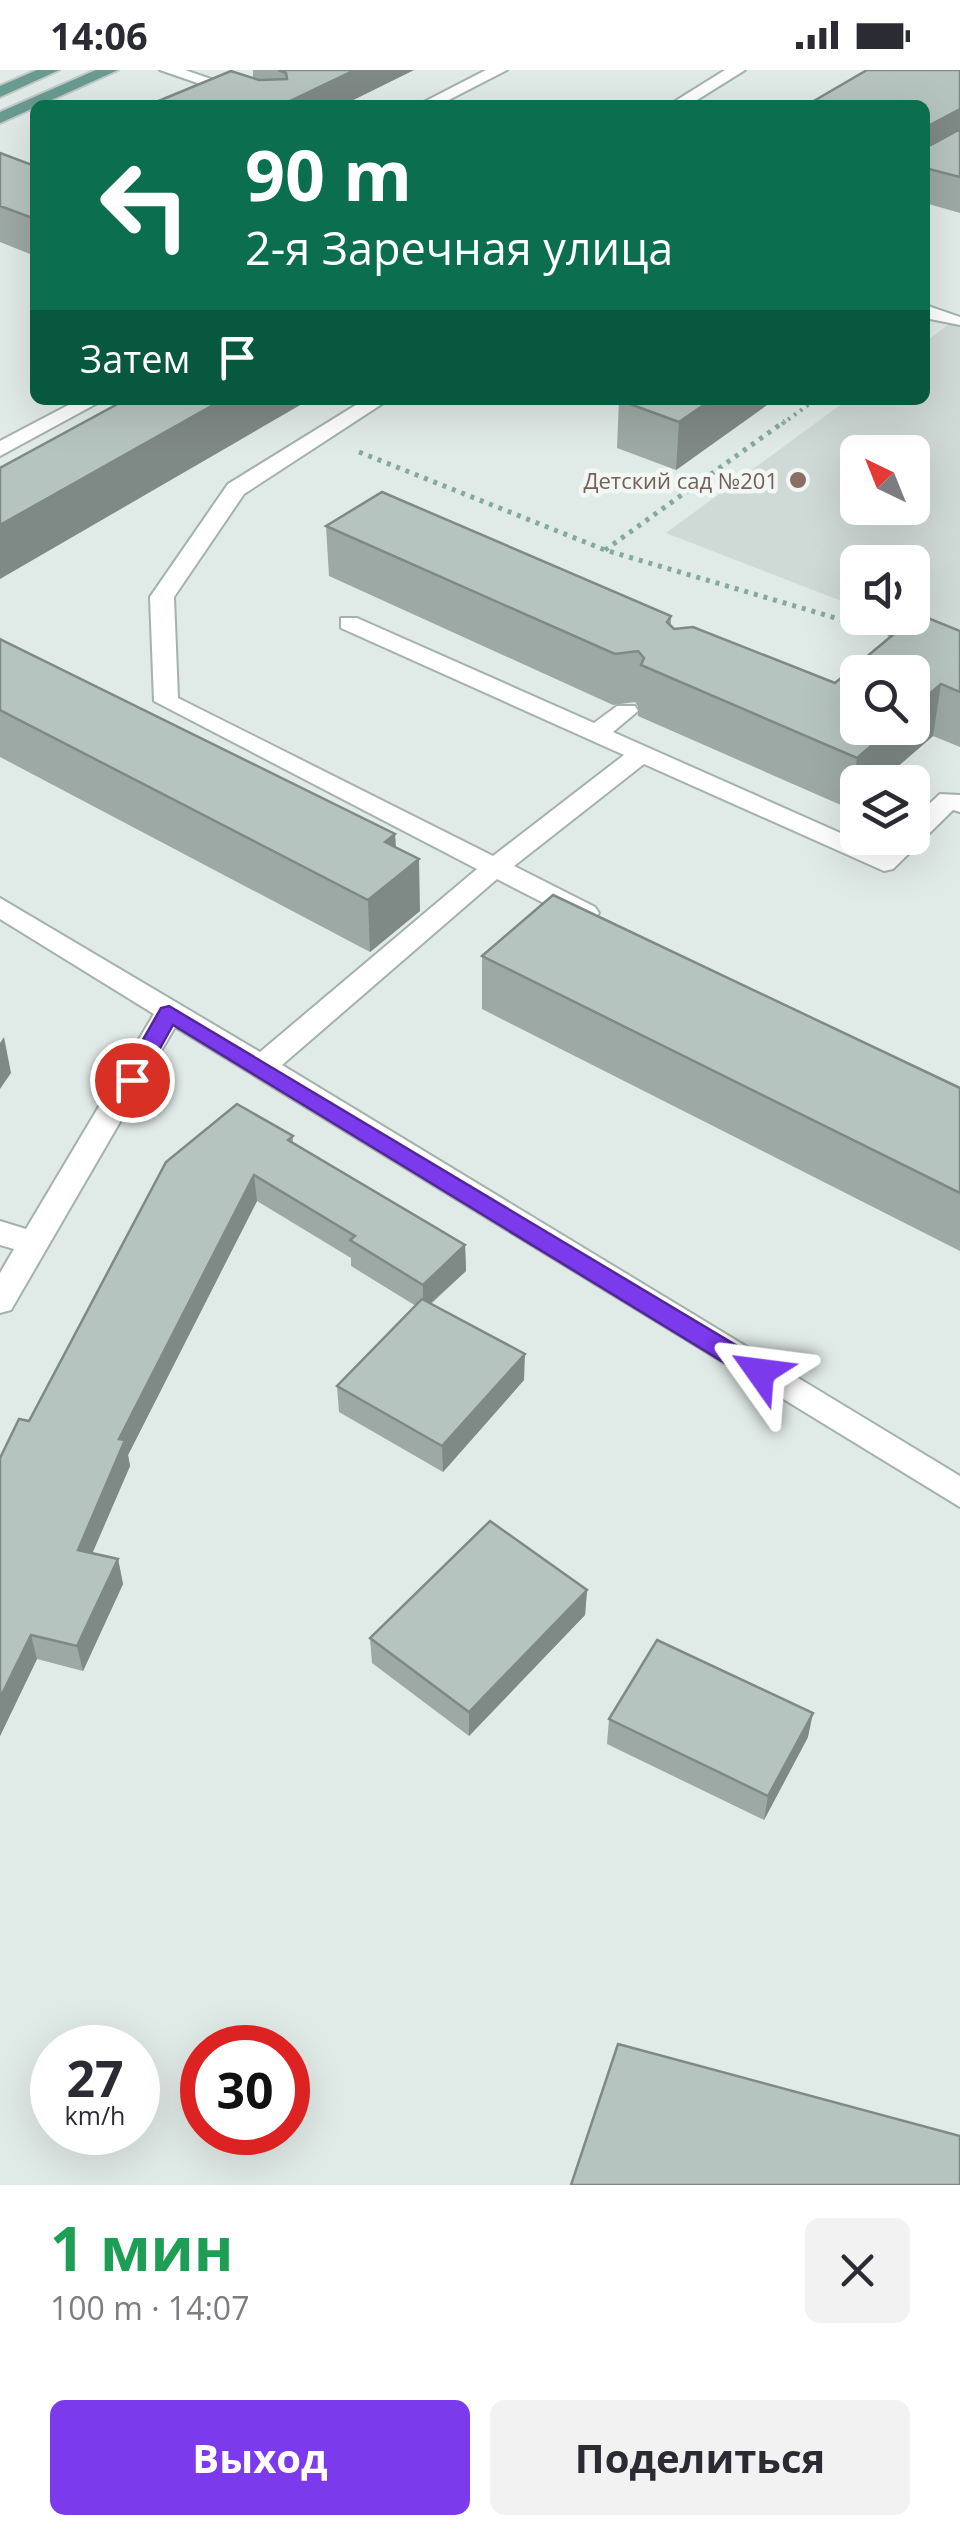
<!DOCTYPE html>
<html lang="ru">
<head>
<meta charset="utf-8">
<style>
  :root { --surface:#fff; --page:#f2f2f3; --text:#2b2b33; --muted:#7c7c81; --accent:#7c3aed }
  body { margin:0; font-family:"Open Sans",sans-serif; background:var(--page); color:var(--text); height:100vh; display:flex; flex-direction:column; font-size:38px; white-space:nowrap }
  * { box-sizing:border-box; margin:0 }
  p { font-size:32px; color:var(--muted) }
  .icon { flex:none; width:55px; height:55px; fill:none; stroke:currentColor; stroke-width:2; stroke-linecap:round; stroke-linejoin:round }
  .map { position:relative; height:2115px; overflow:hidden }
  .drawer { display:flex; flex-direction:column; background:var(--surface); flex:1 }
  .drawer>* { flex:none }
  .top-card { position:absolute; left:30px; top:30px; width:900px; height:305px; border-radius:15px; box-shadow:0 10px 40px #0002; background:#0b6e4f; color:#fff; overflow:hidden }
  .needle { width:65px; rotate:317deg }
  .buttons { position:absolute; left:840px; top:365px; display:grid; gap:20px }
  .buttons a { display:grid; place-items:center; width:90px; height:90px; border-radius:15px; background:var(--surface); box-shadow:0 10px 40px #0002; font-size:50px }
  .speed { position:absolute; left:30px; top:1955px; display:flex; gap:20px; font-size:50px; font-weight:700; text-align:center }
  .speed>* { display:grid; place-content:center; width:130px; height:130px; border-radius:50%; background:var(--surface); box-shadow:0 10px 40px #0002; line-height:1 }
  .speed small { font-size:25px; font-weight:400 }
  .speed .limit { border:15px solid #d22; background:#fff; color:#111 }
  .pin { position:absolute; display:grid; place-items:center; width:85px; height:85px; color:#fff; margin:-42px; border:5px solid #fff; border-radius:50%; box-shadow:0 2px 10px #0007 }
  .me { position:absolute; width:110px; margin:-55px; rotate:301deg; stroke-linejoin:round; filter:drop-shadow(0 0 8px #0008) }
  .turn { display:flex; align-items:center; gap:35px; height:210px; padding:0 50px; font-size:45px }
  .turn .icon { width:130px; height:130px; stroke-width:2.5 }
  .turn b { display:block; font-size:70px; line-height:85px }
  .then { display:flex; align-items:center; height:95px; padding:0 50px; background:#0003; gap:20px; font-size:38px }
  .round { display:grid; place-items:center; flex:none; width:105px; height:105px; border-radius:15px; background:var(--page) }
  .headline { display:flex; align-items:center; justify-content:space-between; height:170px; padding:0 50px }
  h1 { font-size:60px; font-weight:700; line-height:75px; color:#1e9e55 }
  .action { display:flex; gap:20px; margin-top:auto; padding:20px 50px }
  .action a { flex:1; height:115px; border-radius:15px; background:var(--accent); color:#fff; font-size:40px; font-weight:700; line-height:115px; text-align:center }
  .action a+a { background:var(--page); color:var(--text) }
  .status { display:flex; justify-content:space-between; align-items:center; height:70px; padding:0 50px; background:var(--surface); direction:ltr }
  .status svg { height:28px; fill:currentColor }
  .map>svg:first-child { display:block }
  .built { fill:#cfd9d5; fill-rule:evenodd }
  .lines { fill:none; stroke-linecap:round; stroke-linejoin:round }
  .minor-casing { stroke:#a4b1ad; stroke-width:4 }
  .major-casing { stroke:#c1c7c6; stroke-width:4 }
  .path-far1 { stroke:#84aaa0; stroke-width:4; stroke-dasharray:2.5 5; stroke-linecap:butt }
  .path { stroke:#84aaa0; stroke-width:5; stroke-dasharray:4 6; stroke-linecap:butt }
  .minor { fill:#fff; fill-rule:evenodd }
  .major { fill:#699b91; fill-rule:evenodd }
  .wall { fill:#9da9a4 }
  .shaded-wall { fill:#7f8986 }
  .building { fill:#b6c4bf; stroke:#7f8986; stroke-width:2.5 }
  .route { fill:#7c3aed; stroke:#51269a; stroke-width:2.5 }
  .education-dot { fill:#8d6e63; stroke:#f0f7f4; stroke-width:4 }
  .labels { text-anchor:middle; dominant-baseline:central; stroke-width:9; stroke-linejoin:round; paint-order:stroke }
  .far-education-label { font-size:22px; fill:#785e54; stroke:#f0f7f4; text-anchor:end }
</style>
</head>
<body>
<div class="status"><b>14:06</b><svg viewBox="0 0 49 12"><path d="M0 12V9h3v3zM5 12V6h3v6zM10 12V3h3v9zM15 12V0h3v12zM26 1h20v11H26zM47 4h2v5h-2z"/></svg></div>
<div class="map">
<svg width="960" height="2115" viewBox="0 0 960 2115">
  <rect width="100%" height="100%" fill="#e0eae6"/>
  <path class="built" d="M 960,246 L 960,577 L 883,548 L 912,548 L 912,492 L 858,492 L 857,537 L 666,463 L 847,330 L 925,330 L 925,272 ZM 858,382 L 912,382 L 912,438 L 858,438 Z"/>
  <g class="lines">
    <defs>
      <path id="minor" d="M 160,0 L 185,0 L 286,35 L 261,35 Z
        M 486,0 L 507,0 L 439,35 L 418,35 Z
        M 725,0 L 745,0 L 689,35 L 669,35 Z
        M 925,235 L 960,247 L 960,255 L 925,248 Z
        M 78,330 L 103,330 L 0,386 L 0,371 Z
        M 364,330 L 388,330 L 244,424 L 174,527 L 178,628 L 493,786 L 624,685 L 341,558 L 341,548 L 357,548 L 594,653 L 617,636 L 635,636 L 638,641 L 613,662 L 881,781 L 895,768 L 912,768 L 912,750 L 940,724 L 960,725 L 960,742 L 953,740 L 893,799 L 884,801 L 644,694 L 514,796 L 595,837 L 599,843 L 595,849 L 575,849 L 497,809 L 282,995 L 960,1406 L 960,1437 L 175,957 L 11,1240 L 0,1243 L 0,1203 L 14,1179 L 0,1175 L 0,1151 L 26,1159 L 154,944 L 0,849 L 0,828 L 260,982 L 477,799 L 154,631 L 150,527 L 228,414 Z"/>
      <path id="major" d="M 37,0 L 59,0 L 0,27 L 0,16 Z
        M 96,0 L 118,0 L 0,53 L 0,42 Z"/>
    </defs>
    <use href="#minor" class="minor-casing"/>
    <use href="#major" class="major-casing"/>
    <path class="path-far1" d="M 782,354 L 815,330"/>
    <path class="path" d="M 359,382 L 605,480 L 900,567
      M 605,480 L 785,351"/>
    <use href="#minor" class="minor"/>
    <use href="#major" class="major"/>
  </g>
  <path class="wall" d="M 253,0 L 414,0 L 343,35 L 157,35 L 156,32 L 253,8 Z
    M 960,0 L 960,143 L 925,133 L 925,35 Z
    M 0,83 L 35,96 L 35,186 L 0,172 Z
    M 619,330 L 774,330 L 676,400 L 617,378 Z
    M 326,456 L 671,546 L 671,556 L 674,559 L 835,613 L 960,561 L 960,677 L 933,666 L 880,712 L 858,712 L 850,739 L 638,646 L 638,636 L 635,632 L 613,635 L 329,506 Z
    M 0,569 L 395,764 L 396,777 L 420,841 L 370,882 L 0,687 Z
    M 482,886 L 960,1018 L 960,1181 L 482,939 Z
    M 293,1066 L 293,1073 L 465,1175 L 466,1201 L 431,1234 L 524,1310 L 443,1402 L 339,1342 L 337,1316 L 416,1236 L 351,1196 L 351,1188 L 257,1131 L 128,1385 L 130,1396 L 92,1483 L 118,1489 L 123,1514 L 83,1601 L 37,1589 L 0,1666 L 0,1388 L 29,1351 L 166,1092 Z
    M 587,1520 L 585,1545 L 469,1666 L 372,1593 L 370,1568 Z
    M 609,1649 L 808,1667 L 764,1750 L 607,1674 Z"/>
  <path class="shaded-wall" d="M 355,0 L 414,0 L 343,35 L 282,35 Z
    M 960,39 L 960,70 L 925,89 L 928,56 Z
    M 222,330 L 309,330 L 0,509 L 0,455 Z
    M 711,330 L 774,330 L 676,400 L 679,352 Z
    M 941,614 L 933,666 L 880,712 L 858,712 L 858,732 L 850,739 L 857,688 L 892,658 L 912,658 L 912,639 Z
    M 395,764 L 397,807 L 419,789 L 420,841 L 370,882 L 368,830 L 385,772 Z
    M 4,967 L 11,1003 L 0,1019 L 0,973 Z
    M 254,1105 L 257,1131 L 128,1385 L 130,1396 L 83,1505 L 78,1480 L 119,1369 Z
    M 465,1175 L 466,1201 L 423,1240 L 423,1215 Z
    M 525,1284 L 524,1310 L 443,1402 L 442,1376 Z
    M 118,1489 L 123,1514 L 83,1601 L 77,1576 Z
    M 587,1520 L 585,1545 L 469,1666 L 469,1642 Z
    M 31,1565 L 37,1589 L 0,1666 L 0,1628 Z
    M 813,1643 L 808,1667 L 764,1750 L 768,1726 Z"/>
  <path class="building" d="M 278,0 L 355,0 L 282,35 L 164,35 L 156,32 L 231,1 L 259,10 L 287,9 L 286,3 Z
    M 867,0 L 960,0 L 960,39 L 928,56 L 927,74 L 931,75 L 960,59 L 960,107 L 925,98 L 925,35 L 807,35 Z
    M 0,83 L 35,96 L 35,149 L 0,136 Z
    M 125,330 L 222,330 L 0,455 L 0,398 Z
    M 619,330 L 711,330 L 679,352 Z
    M 382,422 L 671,546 L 667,552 L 674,559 L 693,557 L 835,613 L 918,544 L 960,561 L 960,622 L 941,614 L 912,639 L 912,602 L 858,602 L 858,658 L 892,658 L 857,688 L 641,595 L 644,588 L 638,581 L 615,584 L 326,456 Z
    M 0,569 L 395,764 L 385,772 L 419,789 L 368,830 L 0,640 Z
    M 553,825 L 960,1018 L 960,1123 L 482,886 Z
    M 237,1034 L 293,1066 L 288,1070 L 465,1175 L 423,1215 L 350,1170 L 355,1166 L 254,1105 L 119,1369 L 125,1370 L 78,1480 L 118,1489 L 77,1576 L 31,1565 L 0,1628 L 0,1388 L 19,1349 L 29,1351 L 166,1092 Z
    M 422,1229 L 525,1284 L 442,1376 L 337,1316 Z
    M 490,1451 L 587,1520 L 469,1642 L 370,1568 Z
    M 657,1570 L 813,1643 L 768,1726 L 609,1649 Z
    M 618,1974 L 960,2066 L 960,2115 L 571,2115 Z"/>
  <path class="route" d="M 169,936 L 769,1295 L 773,1302 L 769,1309 L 751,1309 L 173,955 L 139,1016 L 124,1016 L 120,1010 L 161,938 Z"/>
  <circle class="education-dot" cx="798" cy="410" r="10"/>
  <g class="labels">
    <g class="far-education-label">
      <text x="778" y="410">Детский сад №201</text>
    </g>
  </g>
</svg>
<div class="buttons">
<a><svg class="needle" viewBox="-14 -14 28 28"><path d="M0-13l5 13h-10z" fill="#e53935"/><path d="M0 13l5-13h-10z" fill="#7c7c81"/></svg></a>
<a><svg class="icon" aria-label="sound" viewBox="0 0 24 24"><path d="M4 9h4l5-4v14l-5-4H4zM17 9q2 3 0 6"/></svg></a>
<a><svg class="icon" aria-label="search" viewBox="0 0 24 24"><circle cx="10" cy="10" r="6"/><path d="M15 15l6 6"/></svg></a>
<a><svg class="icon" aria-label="layers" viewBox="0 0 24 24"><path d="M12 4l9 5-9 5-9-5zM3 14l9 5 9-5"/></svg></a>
</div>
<div class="speed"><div>27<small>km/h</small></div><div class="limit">30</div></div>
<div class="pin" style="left:132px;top:1010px;background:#d93025"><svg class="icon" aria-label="arrive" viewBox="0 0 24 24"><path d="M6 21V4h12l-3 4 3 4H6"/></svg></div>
<svg class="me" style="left:760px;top:1302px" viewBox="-20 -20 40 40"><path d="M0-17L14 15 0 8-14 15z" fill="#7c3aed" stroke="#fff" stroke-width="4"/></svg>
<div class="top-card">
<div class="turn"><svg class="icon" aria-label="left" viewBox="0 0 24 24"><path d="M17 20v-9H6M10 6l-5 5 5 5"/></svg><div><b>90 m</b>2-я Заречная улица</div></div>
<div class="then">Затем<svg class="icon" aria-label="arrive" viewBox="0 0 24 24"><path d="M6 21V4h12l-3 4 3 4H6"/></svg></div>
</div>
</div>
<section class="drawer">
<div class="headline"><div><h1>1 мин</h1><p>100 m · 14:07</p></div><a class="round"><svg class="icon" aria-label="close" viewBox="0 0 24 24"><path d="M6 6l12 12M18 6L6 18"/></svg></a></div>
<div class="action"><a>Выход</a><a>Поделиться</a></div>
</section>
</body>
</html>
